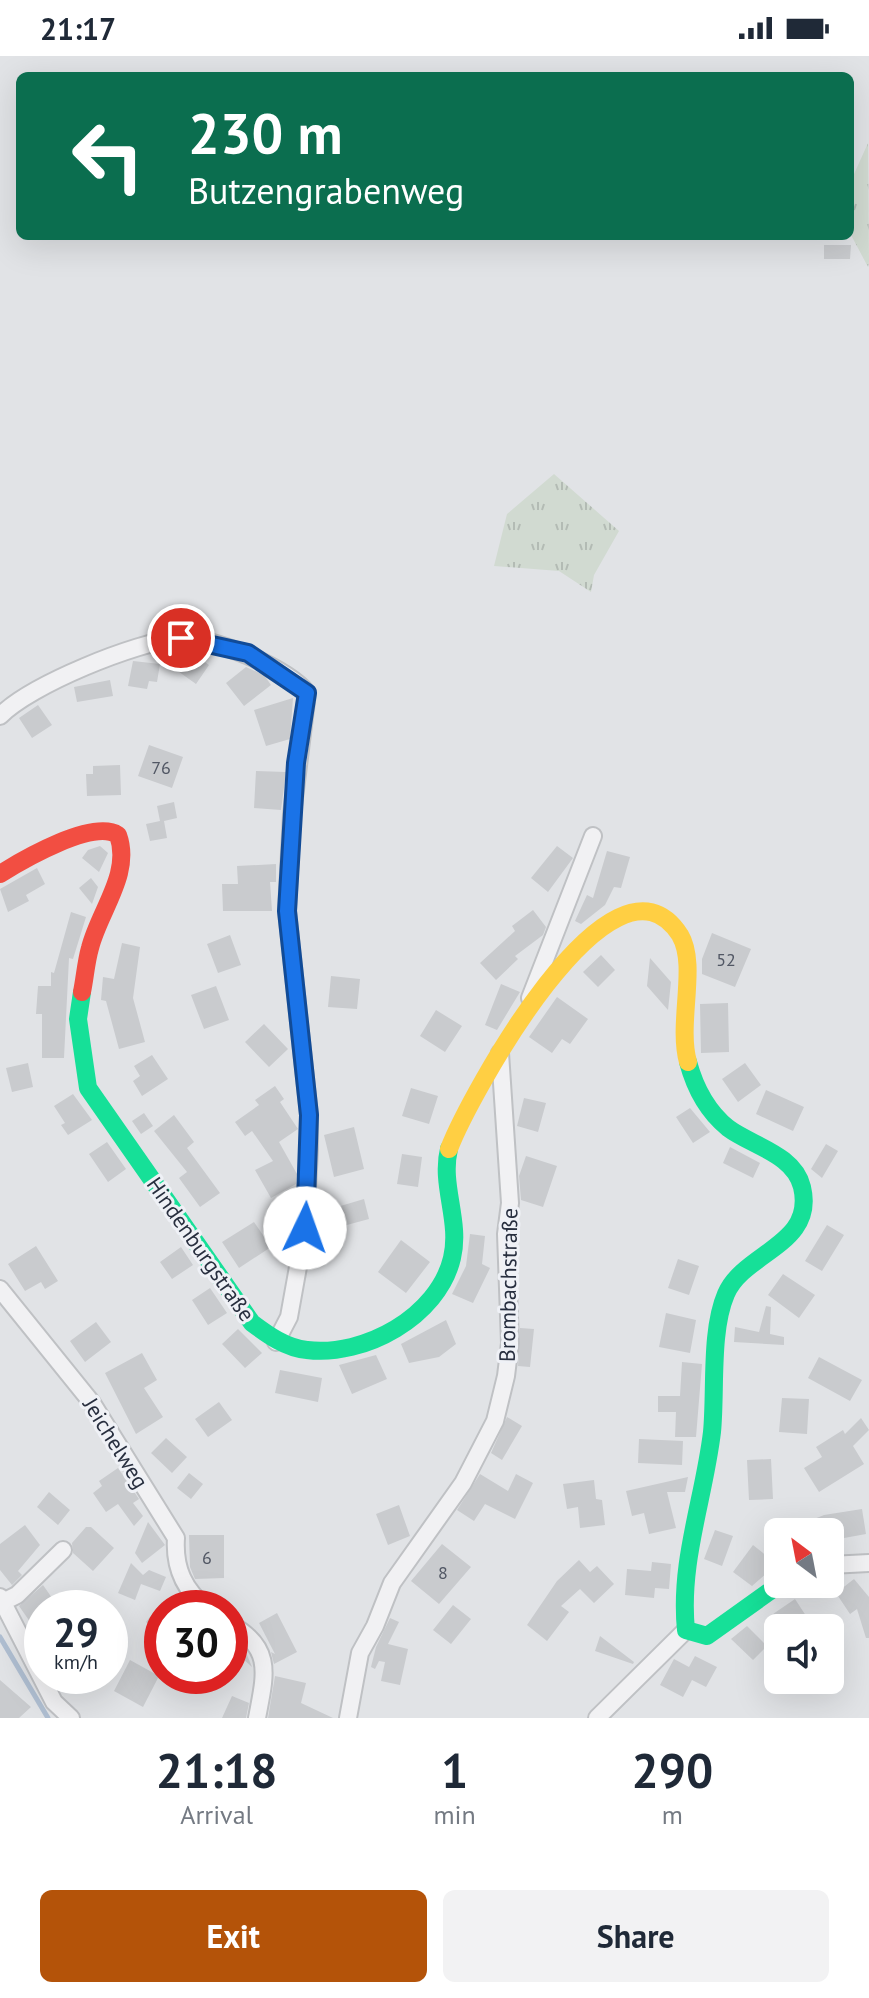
<!DOCTYPE html>
<html lang="en">
<head>
<meta charset="utf-8">
<style>
  :root { --surface:#fff; --page:#f2f2f3; --text:#1f2937; --muted:#747a83; --accent:#b45309 }
  body { margin:0; font-family:"PT Sans",sans-serif; background:var(--page); color:var(--text); height:100vh; display:flex; flex-direction:column; font-size:30px; white-space:nowrap }
  * { box-sizing:border-box; margin:0 }
  p { font-size:26px; color:var(--muted) }
  .icon { flex:none; width:44px; height:44px; fill:none; stroke:currentColor; stroke-width:2; stroke-linecap:round; stroke-linejoin:round }
  .map { position:relative; height:1662px; overflow:hidden }
  .side { display:flex; flex-direction:column; background:var(--surface); flex:1 }
  .side>* { flex:none }
  .top-card { position:absolute; left:16px; top:16px; width:838px; height:168px; border-radius:12px; box-shadow:0 8px 32px #0002; background:#0b6e4f; color:#fff; overflow:hidden }
  .needle { width:52px; rotate:328deg }
  .tools { position:absolute; left:764px; top:1462px; display:grid; gap:16px }
  .tools a { display:grid; place-items:center; width:80px; height:80px; border-radius:12px; background:var(--surface); box-shadow:0 8px 32px #0002; font-size:40px }
  .speed { position:absolute; left:24px; top:1534px; display:flex; gap:16px; font-size:40px; font-weight:700; text-align:center }
  .speed>* { display:grid; place-content:center; width:104px; height:104px; border-radius:50%; background:var(--surface); box-shadow:0 8px 32px #0002; line-height:1 }
  .speed small { font-size:20px; font-weight:400 }
  .speed .limit { border:12px solid #d22; background:#fff; color:#111 }
  .pin { position:absolute; display:grid; place-items:center; width:68px; height:68px; color:#fff; margin:-34px; border:4px solid #fff; border-radius:50%; box-shadow:0 2px 8px #0007 }
  .me { position:absolute; width:88px; margin:-44px; rotate:3deg; stroke-linejoin:round; filter:drop-shadow(0 0 6px #0008) }
  .turn { display:flex; align-items:center; gap:28px; height:168px; padding:0 40px; font-size:36px }
  .turn .icon { width:104px; height:104px; stroke-width:2.5 }
  .turn b { display:block; font-size:56px; line-height:68px }
  .eta { display:flex; justify-content:space-evenly; align-items:center; height:136px; text-align:center }
  .eta b { font-size:48px; font-weight:600; line-height:56px }
  .cta { display:flex; gap:16px; margin-top:auto; padding:16px 40px }
  .cta a { flex:1; height:92px; border-radius:12px; background:var(--accent); color:#fff; font-size:32px; font-weight:600; line-height:92px; text-align:center }
  .cta a+a { background:var(--page); color:var(--text) }
  .status { display:flex; justify-content:space-between; align-items:center; height:56px; padding:0 40px; background:var(--surface); direction:ltr }
  .status svg { height:22px; fill:currentColor }
  .map>svg:first-child { display:block }
  .grass { fill:url(#grass-tufts) }
  .lines { fill:none; stroke-linecap:round; stroke-linejoin:round }
  .stream { stroke:#afbed1; stroke-width:5 }
  .building { fill:#c9cbce }
  .street-casing { stroke:#bfc1c4; stroke-width:20 }
  .street { stroke:#f1f1f3; stroke-width:16 }
  .fast { stroke:#16e098; stroke-width:18 }
  .slow { stroke:#ffcf43; stroke-width:18 }
  .jam { stroke:#f24e42; stroke-width:18 }
  .route-casing { stroke:#114b97; stroke-width:20 }
  .route { stroke:#1a73e8; stroke-width:14 }
  .labels { text-anchor:middle; dominant-baseline:central; stroke-width:6; stroke-linejoin:round; paint-order:stroke }
  .number-label { font-size:18px; fill:#515764 }
  .street-label { font-size:22px; fill:#282f3f; stroke:#eff1f6 }
</style>
</head>
<body>
<div class="status"><b>21:17</b><svg viewBox="0 0 49 12"><path d="M0 12V9h3v3zM5 12V6h3v6zM10 12V3h3v9zM15 12V0h3v12zM26 1h20v11H26zM47 4h2v5h-2z"/></svg></div>
<div class="map">
<svg width="869" height="1662" viewBox="0 0 869 1662">
  <defs>
    <pattern id="grass-tufts" width="24" height="20" patternUnits="userSpaceOnUse" patternTransform="scale(2)"><rect width="24" height="20" fill="#d1dad1"/><path d="M3 7l-1-3M5 7V3M7 7l1-3M15 17l-1-3M17 17v-4M19 17l1-3" fill="none" stroke="#b3bbb4"/></pattern>
  </defs>
  <rect width="100%" height="100%" fill="#e1e3e6"/>
  <path class="grass" d="M 868,87 L 869,206 L 868,211 L 850,177 L 850,127 Z
    M 554,418 L 619,475 L 594,519 L 591,536 L 559,515 L 494,510 L 507,458 Z"/>
  <g class="lines">
    <path class="stream" d="M 0,1581 L 48,1662"/>
  </g>
  <path class="building" d="M 824,189 L 851,189 L 850,203 L 824,203 Z
    M 188,594 L 209,609 L 196,628 L 175,613 Z
    M 133,605 L 160,608 L 157,626 L 149,625 L 147,633 L 128,630 Z
    M 246,611 L 264,619 L 271,629 L 244,650 L 226,627 Z
    M 110,624 L 113,640 L 77,646 L 74,631 Z
    M 293,642 L 290,683 L 266,690 L 254,654 Z
    M 38,649 L 52,669 L 32,682 L 19,662 Z
    M 149,689 L 183,701 L 172,732 L 138,720 Z
    M 120,709 L 121,739 L 87,740 L 86,718 L 93,718 L 93,710 Z
    M 256,715 L 286,716 L 281,754 L 254,752 Z
    M 174,746 L 177,762 L 164,765 L 167,782 L 150,785 L 146,768 L 160,765 L 157,750 Z
    M 100,790 L 108,797 L 99,816 L 82,802 L 88,794 Z
    M 557,790 L 573,802 L 548,836 L 531,822 Z
    M 607,795 L 630,801 L 621,832 L 614,831 L 605,849 L 581,868 L 575,865 L 587,839 L 593,842 Z
    M 276,808 L 276,826 L 270,826 L 272,855 L 223,855 L 222,828 L 238,828 L 237,810 Z
    M 37,812 L 45,828 L 26,839 L 29,845 L 8,856 L 0,833 Z
    M 91,822 L 98,831 L 92,848 L 79,832 Z
    M 533,854 L 546,871 L 543,879 L 515,900 L 518,903 L 496,924 L 480,907 L 515,875 L 512,870 Z
    M 71,856 L 86,861 L 73,903 L 69,902 L 64,1002 L 42,1002 L 42,958 L 36,958 L 38,930 L 51,930 L 51,916 L 54,917 Z
    M 712,877 L 751,893 L 735,931 L 702,918 L 702,903 Z
    M 230,879 L 241,909 L 218,917 L 207,888 Z
    M 122,887 L 140,891 L 133,942 L 145,986 L 119,993 L 106,945 L 101,944 L 103,921 L 114,923 Z
    M 601,899 L 615,914 L 598,931 L 583,916 Z
    M 650,902 L 671,926 L 668,954 L 647,930 Z
    M 331,920 L 360,923 L 357,953 L 328,951 Z
    M 501,928 L 520,936 L 497,974 L 485,969 Z
    M 216,930 L 229,964 L 204,973 L 191,939 Z
    M 557,941 L 588,963 L 570,988 L 562,983 L 552,997 L 529,981 Z
    M 728,947 L 729,996 L 701,997 L 700,948 Z
    M 436,954 L 462,970 L 445,996 L 420,980 Z
    M 264,968 L 288,993 L 269,1011 L 245,986 Z
    M 152,999 L 168,1023 L 142,1040 L 133,1025 L 140,1020 L 134,1010 Z
    M 28,1007 L 33,1031 L 12,1036 L 6,1012 Z
    M 745,1007 L 761,1029 L 738,1046 L 722,1023 Z
    M 275,1030 L 284,1043 L 280,1046 L 298,1073 L 279,1086 L 297,1118 L 296,1128 L 271,1142 L 255,1114 L 273,1105 L 252,1075 L 245,1080 L 235,1066 L 259,1049 L 255,1044 Z
    M 411,1032 L 438,1040 L 429,1068 L 402,1060 Z
    M 766,1034 L 804,1051 L 793,1075 L 756,1058 Z
    M 73,1038 L 92,1064 L 68,1079 L 61,1069 L 65,1067 L 54,1050 Z
    M 524,1042 L 546,1047 L 538,1076 L 517,1070 Z
    M 690,1052 L 710,1076 L 693,1087 L 676,1061 Z
    M 144,1057 L 153,1070 L 141,1078 L 132,1065 Z
    M 174,1059 L 194,1086 L 187,1092 L 220,1137 L 200,1151 L 179,1122 L 187,1116 L 154,1075 Z
    M 354,1071 L 364,1113 L 334,1121 L 324,1079 Z
    M 107,1086 L 126,1113 L 108,1126 L 89,1098 Z
    M 826,1088 L 838,1095 L 822,1122 L 811,1113 Z
    M 730,1091 L 760,1107 L 753,1122 L 723,1107 Z
    M 402,1098 L 422,1101 L 418,1131 L 397,1128 Z
    M 526,1100 L 557,1110 L 543,1151 L 521,1144 L 519,1120 Z
    M 364,1143 L 369,1163 L 332,1173 L 327,1154 Z
    M 254,1166 L 271,1191 L 239,1212 L 222,1186 Z
    M 827,1169 L 844,1179 L 822,1215 L 805,1205 Z
    M 470,1178 L 485,1180 L 482,1208 L 490,1212 L 473,1247 L 452,1238 L 466,1210 Z
    M 401,1184 L 430,1206 L 406,1237 L 378,1216 Z
    M 36,1190 L 58,1225 L 45,1233 L 41,1226 L 25,1235 L 8,1208 Z
    M 181,1191 L 193,1209 L 172,1223 L 160,1206 Z
    M 678,1203 L 699,1210 L 689,1239 L 668,1232 Z
    M 783,1218 L 815,1239 L 799,1262 L 768,1239 Z
    M 210,1232 L 227,1257 L 208,1269 L 192,1244 Z
    M 766,1250 L 771,1251 L 770,1278 L 784,1281 L 784,1289 L 734,1286 L 735,1271 L 759,1276 Z
    M 666,1257 L 696,1264 L 690,1297 L 659,1291 Z
    M 446,1264 L 456,1288 L 439,1301 L 409,1307 L 401,1288 Z
    M 96,1266 L 111,1286 L 85,1306 L 70,1285 Z
    M 520,1272 L 534,1273 L 530,1311 L 518,1310 Z
    M 238,1273 L 262,1297 L 245,1312 L 222,1288 Z
    M 142,1297 L 157,1324 L 144,1332 L 163,1361 L 136,1378 L 105,1317 Z
    M 376,1299 L 387,1323 L 352,1338 L 339,1309 Z
    M 819,1301 L 862,1324 L 850,1345 L 808,1322 Z
    M 682,1306 L 702,1308 L 696,1381 L 675,1381 L 676,1356 L 658,1356 L 658,1340 L 680,1340 Z
    M 280,1314 L 322,1322 L 318,1346 L 275,1337 Z
    M 782,1342 L 809,1343 L 807,1378 L 779,1376 Z
    M 219,1346 L 232,1364 L 208,1381 L 195,1363 Z
    M 507,1361 L 522,1370 L 502,1404 L 491,1397 Z
    M 861,1362 L 869,1374 L 853,1390 L 864,1408 L 819,1436 L 804,1412 L 822,1401 L 816,1391 L 843,1374 L 845,1378 Z
    M 166,1382 L 187,1401 L 172,1417 L 151,1397 Z
    M 639,1383 L 683,1385 L 682,1409 L 638,1407 Z
    M 771,1403 L 773,1443 L 749,1444 L 747,1404 Z
    M 118,1412 L 139,1443 L 133,1447 L 143,1460 L 134,1470 L 118,1448 L 106,1456 L 93,1437 L 102,1430 L 99,1425 Z
    M 189,1417 L 203,1428 L 191,1443 L 177,1432 Z
    M 480,1418 L 508,1435 L 516,1418 L 533,1427 L 515,1463 L 485,1448 L 474,1465 L 457,1454 Z
    M 688,1421 L 685,1436 L 667,1436 L 676,1472 L 649,1478 L 644,1457 L 632,1460 L 626,1435 Z
    M 594,1424 L 596,1443 L 602,1444 L 605,1469 L 580,1472 L 578,1451 L 567,1453 L 563,1428 Z
    M 49,1436 L 70,1454 L 58,1469 L 37,1451 Z
    M 399,1449 L 410,1480 L 388,1489 L 376,1458 Z
    M 862,1453 L 866,1478 L 833,1484 L 832,1476 L 782,1476 L 824,1459 Z
    M 148,1466 L 165,1489 L 142,1507 L 135,1497 Z
    M 25,1469 L 40,1489 L 18,1515 L 22,1519 L 12,1529 L 0,1514 L 0,1488 Z
    M 86,1471 L 91,1471 L 114,1492 L 93,1515 L 73,1497 L 72,1487 Z
    M 715,1474 L 733,1480 L 722,1510 L 704,1503 Z
    M 189,1479 L 224,1479 L 224,1522 L 195,1523 L 190,1511 Z
    M 442,1488 L 471,1511 L 439,1548 L 411,1525 Z
    M 753,1489 L 777,1508 L 752,1530 L 733,1516 Z
    M 579,1504 L 590,1516 L 597,1510 L 614,1528 L 594,1547 L 580,1533 L 561,1550 L 569,1556 L 547,1585 L 527,1569 L 557,1525 Z
    M 652,1506 L 671,1508 L 669,1533 L 655,1532 L 654,1542 L 625,1539 L 627,1513 L 651,1515 Z
    M 131,1507 L 143,1519 L 149,1514 L 166,1521 L 160,1535 L 141,1528 L 135,1544 L 118,1537 Z
    M 854,1523 L 869,1541 L 869,1582 L 866,1582 L 857,1553 L 850,1558 L 836,1537 Z
    M 43,1529 L 59,1552 L 42,1552 L 42,1583 L 19,1550 Z
    M 795,1543 L 810,1566 L 801,1572 L 783,1572 L 773,1558 Z
    M 162,1546 L 162,1580 L 146,1566 Z
    M 453,1549 L 471,1563 L 451,1588 L 433,1574 Z
    M 277,1557 L 297,1596 L 274,1608 L 271,1596 L 275,1598 L 259,1567 Z
    M 390,1562 L 399,1566 L 388,1588 L 408,1593 L 400,1629 L 381,1625 L 385,1606 L 379,1605 L 375,1613 L 371,1611 L 376,1591 Z
    M 747,1570 L 767,1590 L 753,1604 L 731,1583 Z
    M 600,1580 L 634,1606 L 633,1608 L 595,1595 Z
    M 230,1581 L 245,1594 L 252,1611 L 230,1591 Z
    M 695,1600 L 717,1611 L 706,1631 L 692,1624 L 683,1641 L 660,1629 L 674,1603 L 689,1611 Z
    M 130,1604 L 159,1620 L 143,1651 L 114,1635 Z
    M 275,1620 L 306,1627 L 301,1647 L 333,1662 L 268,1662 Z
    M 0,1624 L 31,1651 L 19,1662 L 0,1662 Z
    M 232,1640 L 249,1647 L 246,1662 L 222,1662 Z"/>
  <g class="lines">
    <defs>
      <path id="street" d="M 0,660 C 30,629 136,586 179,582 C 211,580 287,612 307,637 L 292,758 L 287,855 L 309,1059 L 309,1093 L 305,1172 L 289,1261 L 276,1286
        M 530,942 L 593,780
        M 0,1233 L 92,1347 L 176,1482 C 174,1512 184,1534 207,1552
        M 830,1509 L 869,1507
        M 0,1541 L 54,1646 L 71,1662
        M 3,1546 L 17,1539 L 63,1494
        M 230,1568 C 274,1592 265,1619 257,1662
        M 348,1662 L 360,1597 L 375,1570 L 392,1527 L 463,1427 L 495,1365 L 506,1320 L 510,1287 L 506,1178 L 510,1147 L 500,997
        M 597,1662 L 686,1574"/>
    </defs>
    <use href="#street" class="street-casing"/>
    <use href="#street" class="street"/>
    <path class="fast" d="M 82,936 L 78,963 L 88,1032 L 252,1267 C 268,1279 286,1292 307,1294 C 364,1301 438,1261 452,1202 C 461,1165 440,1129 449,1093
      M 688,1006 C 695,1032 707,1055 728,1072 C 752,1090 794,1098 802,1131 C 816,1189 744,1196 726,1238 C 710,1275 716,1335 712,1376 C 704,1443 679,1506 686,1574 L 707,1580 L 780,1528"/>
    <path class="slow" d="M 449,1093 C 468,1043 613,775 680,879 C 698,909 677,967 688,1006"/>
    <path class="jam" d="M 0,818 C 24,803 93,763 118,779 C 132,818 99,855 90,892 C 86,906 85,921 82,936"/>
  </g>
  <g class="lines">
    <defs>
      <path id="route" d="M 181,582 L 248,597 L 307,637 L 296,707 L 287,855 L 309,1059 L 305,1172"/>
    </defs>
    <use href="#route" class="route-casing"/>
    <use href="#route" class="route"/>
  </g>
  <g class="labels">
    <g class="number-label">
      <text x="161" y="711">76</text>
      <text x="726" y="903">52</text>
      <text x="207" y="1501">6</text>
      <text x="443" y="1516">8</text>
    </g>
    <g class="street-label">
      <text transform="translate(201 1193) rotate(55)">Hindenburgstraße</text>
      <text transform="translate(508 1229) rotate(-89)">Brombachstraße</text>
      <text transform="translate(116 1387) rotate(58)">Jeichelweg</text>
    </g>
  </g>
</svg>
<div class="tools">
<a><svg class="needle" viewBox="-14 -14 28 28"><path d="M0-13l5 13h-10z" fill="#e53935"/><path d="M0 13l5-13h-10z" fill="#747a83"/></svg></a>
<a><svg class="icon" aria-label="sound" viewBox="0 0 24 24"><path d="M4 9h4l5-4v14l-5-4H4zM17 9q2 3 0 6"/></svg></a>
</div>
<div class="speed"><div>29<small>km/h</small></div><div class="limit">30</div></div>
<div class="pin" style="left:181px;top:582px;background:#d93025"><svg class="icon" aria-label="arrive" viewBox="0 0 24 24"><path d="M6 21V4h12l-3 4 3 4H6"/></svg></div>
<svg class="me" style="left:305px;top:1172px" viewBox="-20 -20 40 40"><circle r="19" fill="#fff"/><path d="M0-13L10 11 0 6-10 11z" fill="#1a73e8"/></svg>
<div class="top-card">
<div class="turn"><svg class="icon" aria-label="left" viewBox="0 0 24 24"><path d="M17 20v-9H6M10 6l-5 5 5 5"/></svg><div><b>230 m</b>Butzengrabenweg</div></div>
</div>
</div>
<section class="side">
<div class="eta">
<div><b>21:18</b><p>Arrival</p></div>
<div><b>1</b><p>min</p></div>
<div><b>290</b><p>m</p></div>
</div>
<div class="cta"><a>Exit</a><a>Share</a></div>
</section>
</body>
</html>
